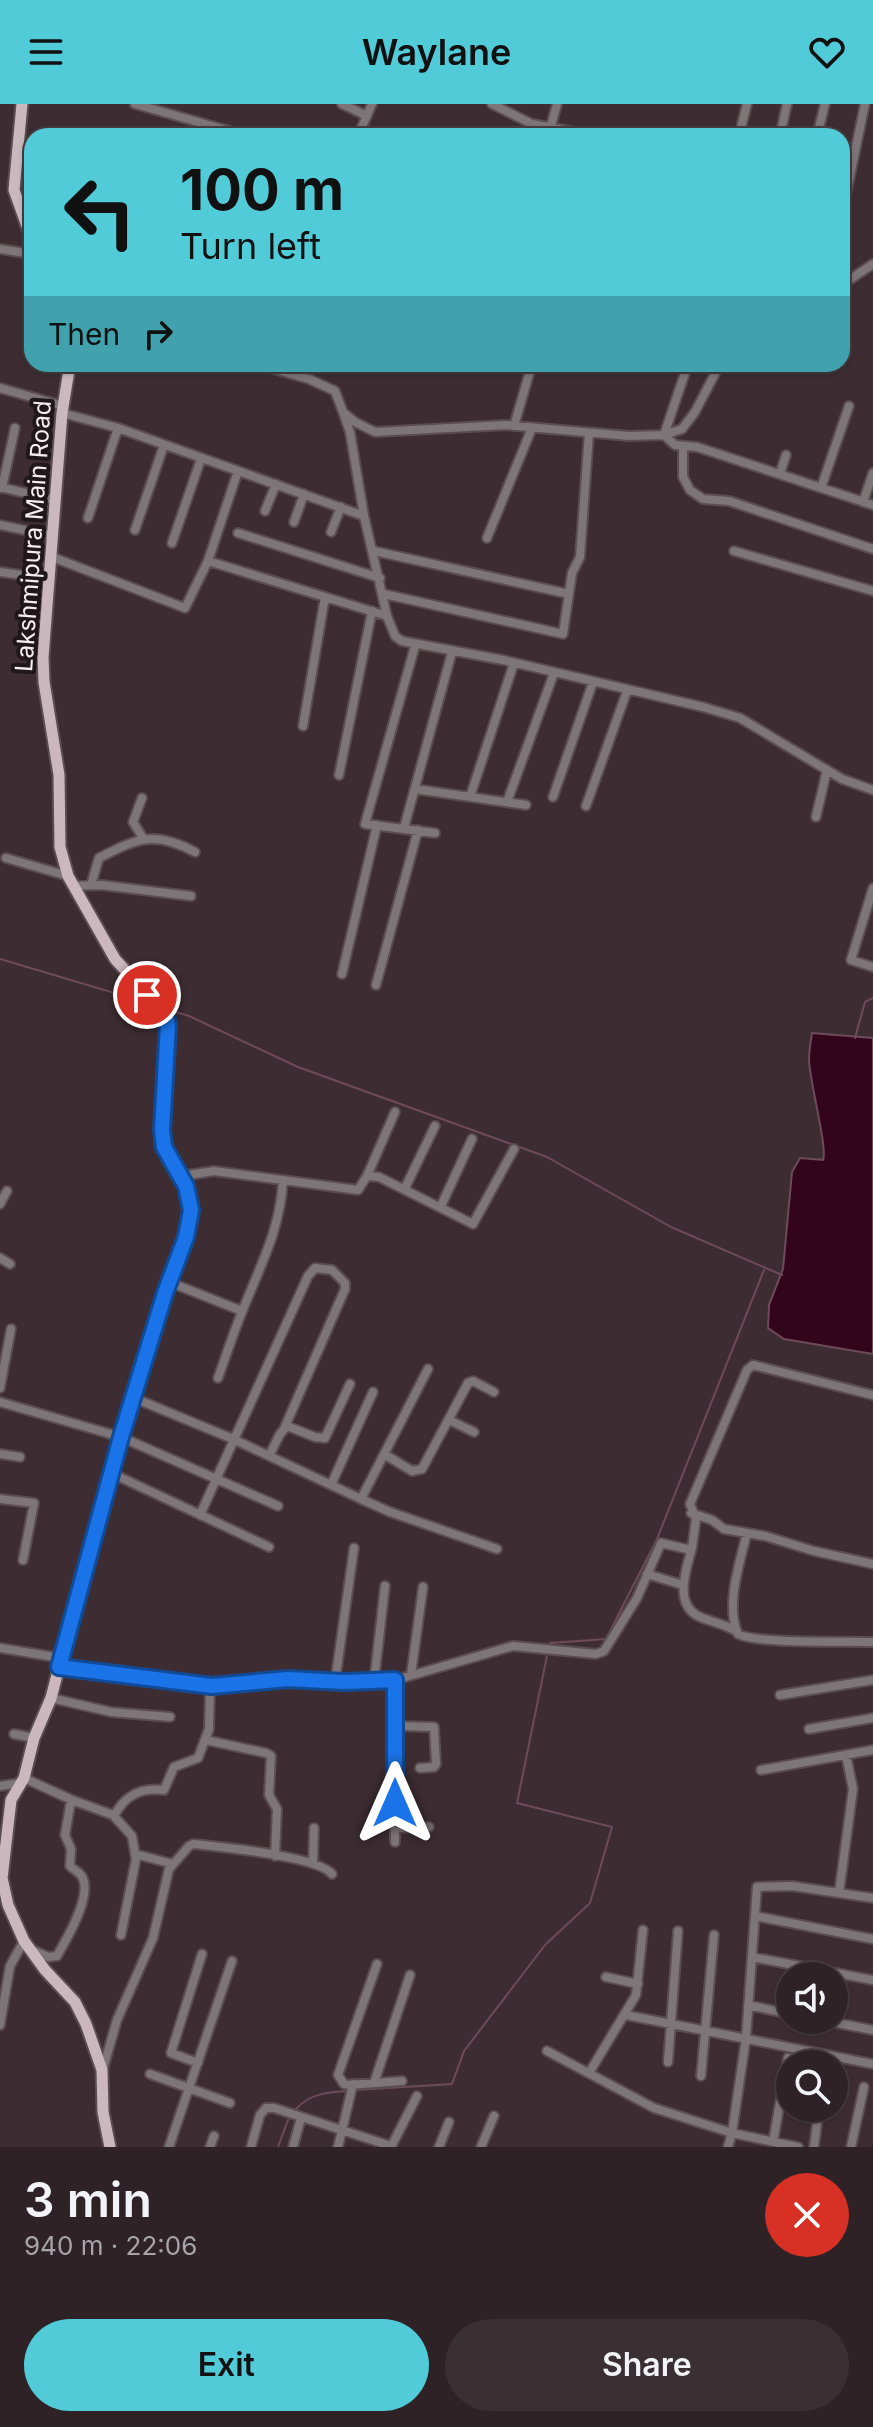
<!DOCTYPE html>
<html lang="en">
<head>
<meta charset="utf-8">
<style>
  :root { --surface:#2e2226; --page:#3a2f32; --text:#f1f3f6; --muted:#a7a4a7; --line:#493f43; --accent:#52cbd9 }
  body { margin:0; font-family:Inter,sans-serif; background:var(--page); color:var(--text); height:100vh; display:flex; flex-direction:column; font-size:30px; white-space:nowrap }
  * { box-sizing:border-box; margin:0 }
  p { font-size:26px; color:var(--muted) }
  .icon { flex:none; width:44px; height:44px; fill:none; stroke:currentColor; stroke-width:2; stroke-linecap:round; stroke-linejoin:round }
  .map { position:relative; height:2043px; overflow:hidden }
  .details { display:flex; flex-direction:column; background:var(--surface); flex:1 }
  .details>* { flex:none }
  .top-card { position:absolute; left:24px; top:24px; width:826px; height:244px; border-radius:24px; box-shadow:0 2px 6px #0004,0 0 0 2px var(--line); background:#52cbd9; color:#111; overflow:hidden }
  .controls { position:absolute; left:776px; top:1858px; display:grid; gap:16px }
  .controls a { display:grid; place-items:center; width:72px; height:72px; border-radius:50%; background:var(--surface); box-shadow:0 2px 6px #0004,0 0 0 2px var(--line); font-size:40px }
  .pin { position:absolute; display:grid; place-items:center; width:68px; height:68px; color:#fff; margin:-34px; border:4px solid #fff; border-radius:50%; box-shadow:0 2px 8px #0007 }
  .me { position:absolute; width:88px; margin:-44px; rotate:0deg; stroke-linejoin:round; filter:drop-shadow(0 0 6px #0008) }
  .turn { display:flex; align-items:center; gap:28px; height:168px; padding:0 24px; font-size:36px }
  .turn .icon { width:104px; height:104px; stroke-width:2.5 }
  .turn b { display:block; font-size:56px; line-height:68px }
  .then { display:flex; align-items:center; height:76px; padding:0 24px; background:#0003; gap:16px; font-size:30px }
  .round { display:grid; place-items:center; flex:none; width:84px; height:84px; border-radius:42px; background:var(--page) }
  .headline { display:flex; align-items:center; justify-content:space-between; height:136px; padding:0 24px }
  h1 { font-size:48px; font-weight:600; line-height:60px }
  .cta { display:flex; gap:16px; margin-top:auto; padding:16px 24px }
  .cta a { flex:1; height:92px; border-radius:48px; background:var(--accent); color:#111; font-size:32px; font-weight:600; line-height:92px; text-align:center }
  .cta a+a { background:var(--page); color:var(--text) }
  header { display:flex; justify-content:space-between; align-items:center; height:104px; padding:0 24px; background:var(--accent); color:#111; font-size:36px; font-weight:600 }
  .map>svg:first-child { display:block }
  .water { fill:#33051b; stroke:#6e4a5b; stroke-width:2 }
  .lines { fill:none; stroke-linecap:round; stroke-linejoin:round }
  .stream { stroke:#6e4a5b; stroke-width:2 }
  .minor-casing { stroke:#5b4c50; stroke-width:12 }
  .major-casing { stroke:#5b4c50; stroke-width:15 }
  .minor { stroke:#7e7578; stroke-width:8 }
  .major { stroke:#cab8be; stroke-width:11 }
  .route-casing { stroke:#114b97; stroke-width:20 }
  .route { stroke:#1a73e8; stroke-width:14 }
  .labels { text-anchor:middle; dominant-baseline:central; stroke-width:8; stroke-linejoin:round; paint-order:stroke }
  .street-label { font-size:24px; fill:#f7ecf0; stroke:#1f171a }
</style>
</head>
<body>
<header><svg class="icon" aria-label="menu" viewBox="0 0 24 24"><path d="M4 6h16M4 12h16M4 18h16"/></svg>Waylane<svg class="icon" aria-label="heart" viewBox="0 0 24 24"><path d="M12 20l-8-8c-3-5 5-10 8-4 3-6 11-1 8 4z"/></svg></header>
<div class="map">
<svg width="873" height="2043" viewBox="0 0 873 2043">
  <rect width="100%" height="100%" fill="#3d2d32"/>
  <path class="water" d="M 812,929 L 873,934 L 873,1250 L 784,1235 L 768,1224 L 769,1201 L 783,1165 L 792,1068 L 800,1054 L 823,1056 C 828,1045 809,975 809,955 C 809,946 811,937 812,929 Z"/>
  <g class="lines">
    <path class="stream" d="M 0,855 L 148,899
      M 166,905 L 189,912 L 298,963 L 547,1053 L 671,1123 L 782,1171
      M 855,934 L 865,898 L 873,894
      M 550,1539 L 606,1535 L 657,1435 L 764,1166
      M 356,1986 L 452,1980 L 464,1947 L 545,1841 L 590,1799 L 612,1723 L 517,1699 L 547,1552
      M 296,2005 C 310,1989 330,1988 349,1987
      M 278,2043 L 288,2016"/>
    <defs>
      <path id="minor" d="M 135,0 L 240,30 L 241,32
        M 342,0 L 367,12
        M 492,0 L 532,20 L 595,32
        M 551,22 L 557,0
        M 358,32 L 372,0
        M 739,32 L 747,0
        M 780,32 L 787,0
        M 817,32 L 825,0
        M 843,105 L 865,0
        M 0,145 L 32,150
        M 842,177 L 849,176 L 873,160
        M 256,260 L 309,275 L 335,287 L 343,308 L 355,318 L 375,328 L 506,321 L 629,332 L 664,331 L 688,260
        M 0,284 L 63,302
        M 343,308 L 350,328 L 364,412 L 387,512 L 395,532 L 402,537 L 503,556 L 703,603 L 740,614 L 842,675 L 873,686
        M 62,309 L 118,324 L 364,412
        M 514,322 L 532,260
        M 664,331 L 675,341 L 697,343 L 873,401
        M 664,331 L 682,325 L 695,308 L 720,260
        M 683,343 L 683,373 L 690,386 L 703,395 L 729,397 L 873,445
        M 780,370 L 786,351
        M 0,383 L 55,396
        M 2,384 L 15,324
        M 821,384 L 849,302
        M 863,398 L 873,369
        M 265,407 L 276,380
        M 88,414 L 118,324
        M 294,418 L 304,390
        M 0,421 L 53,432
        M 135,426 L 164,341
        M 331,428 L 341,403
        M 238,429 L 380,474
        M 487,434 L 532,324
        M 172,439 L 201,355
        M 374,447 L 569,490
        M 734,447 L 873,487
        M 52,453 L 185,504 L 208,457 L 238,367
        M 208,457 L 387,512
        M 0,468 L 50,475
        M 384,490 L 563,530 L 572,469 L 580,453 L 589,329
        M 415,542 L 365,720 L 435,729
        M 303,622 L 325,493
        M 339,671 L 372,507
        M 415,685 L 526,701
        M 470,693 L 514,559
        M 553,693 L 593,578
        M 142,694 L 133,718 L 143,734
        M 507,698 L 554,569
        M 586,702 L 627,587
        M 816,713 L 827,666
        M 404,724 L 452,548
        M 6,754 L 68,772
        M 91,781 L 99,754 C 138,734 155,726 195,748
        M 73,782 L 101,781 L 191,792
        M 873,784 L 851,856 L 873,863
        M 342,870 L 377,721
        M 376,881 L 418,726
        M 181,1072 L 214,1067 L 358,1086 L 367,1072 L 379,1073 L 473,1120 L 514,1045
        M 367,1072 L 395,1008
        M 405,1084 L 435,1022
        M 0,1100 L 7,1087
        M 441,1102 L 472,1035
        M 0,1154 L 10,1160
        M 169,1178 L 242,1207
        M 218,1274 C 226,1252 233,1230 242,1208 C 260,1162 280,1127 283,1076
        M 0,1284 L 11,1225
        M 134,1294 L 233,1335 L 361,1395 L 428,1265
        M 0,1298 L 121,1333 L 278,1402
        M 449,1316 L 474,1328
        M 0,1350 L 20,1353
        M 384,1350 L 412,1367 L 422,1365 L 468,1279 L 473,1277 L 494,1288
        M 269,1352 L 280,1330 L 287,1322 L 315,1333 L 325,1334 L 350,1280
        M 111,1369 L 269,1443
        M 331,1381 L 373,1288
        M 0,1395 L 34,1399 L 23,1456
        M 361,1395 L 390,1408 L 497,1445
        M 691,1409 L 712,1416 L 724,1425 L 765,1432 L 814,1447 L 873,1460
        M 200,1411 L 308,1172 L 315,1164 L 332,1166 L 345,1179 L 345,1185 L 284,1325
        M 747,1429 C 740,1458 725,1501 738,1530 C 756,1540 846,1537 873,1538
        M 692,1444 C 686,1465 673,1501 700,1513 C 712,1518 724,1520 736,1527
        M 647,1470 L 683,1481
        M 0,1544 L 61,1554
        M 59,1563 L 212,1582 L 288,1575 L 344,1578 L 392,1577 L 513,1542 L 596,1550 L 604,1547 L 637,1494 L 661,1439 L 687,1445 L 692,1444 L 696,1415 L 690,1400 L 747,1266 L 753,1261 L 873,1291
        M 411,1571 L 423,1483
        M 335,1578 L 354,1444
        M 374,1578 L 385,1482
        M 780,1591 L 873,1576
        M 51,1594 L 111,1608 L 170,1613
        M 395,1622 L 434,1623 L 436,1660 L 434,1663 L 420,1664
        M 809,1625 L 873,1614
        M 14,1630 L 34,1634
        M 206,1636 L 266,1649 L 271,1652 L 269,1691 L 277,1705 L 275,1752
        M 761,1666 L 873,1646
        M 24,1674 L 72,1696 L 113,1711 L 132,1732 L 136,1755 L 121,1831
        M 0,1682 L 20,1679
        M 114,1712 C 125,1691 141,1683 164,1686 L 174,1663 L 198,1654 L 209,1625 L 210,1581
        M 395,1724 L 429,1723
        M 395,1738 L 395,1576
        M 135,1750 L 173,1760
        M 313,1760 L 314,1724
        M 839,1789 L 853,1685 L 846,1651
        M 755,1812 L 873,1835
        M 30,1845 L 48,1853 L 57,1852 C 66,1836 96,1787 80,1770 C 77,1767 73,1765 70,1762 L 71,1745 L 65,1731 L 71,1696
        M 752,1853 L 873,1876
        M 377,1860 L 338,1971 L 344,1980 L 349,1981 L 402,1977
        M 606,1873 L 638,1880
        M 748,1901 L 790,1910
        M 626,1911 L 873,1960
        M 822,1916 L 873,1926
        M 0,1921 L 10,1862 L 24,1837
        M 547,1947 L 654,2004 L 732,2029 L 798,2043
        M 668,1958 L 678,1827
        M 198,1959 L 171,1949 L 202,1850
        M 103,1965 L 117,1916 L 153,1834 L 169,1765 L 189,1742 L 193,1740 C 220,1743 318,1752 332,1770
        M 589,1969 L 636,1891 L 643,1826
        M 150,1970 L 230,1999
        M 701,1972 L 714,1831
        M 374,1979 L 410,1871
        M 773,2038 L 788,1954
        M 169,2043 L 232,1857
        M 210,2043 L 214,2032
        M 251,2043 L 260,2011 L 266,2004 L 274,2004 L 391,2042
        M 293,2043 L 301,2014
        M 338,2043 L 353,1980
        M 391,2043 L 417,1992
        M 439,2043 L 449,2018
        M 481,2043 L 494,2012
        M 728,2043 L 732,2029 L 746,1934 L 757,1783 L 792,1782 L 873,1794
        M 814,2043 L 819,2004
        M 851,2043 L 864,1983"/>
      <path id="major" d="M 22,0 L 14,86 L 32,136
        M 70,260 L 62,309 L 43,553 L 44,578 L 59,671 L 60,743 L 68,772 L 115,855 L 166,911 C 175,948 161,988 162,1026 C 163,1055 192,1075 191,1104 C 191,1132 176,1159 166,1185 C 159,1206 153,1228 147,1249 C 112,1363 81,1478 51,1594 L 34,1634 L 24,1674 L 11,1696 L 2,1774 L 8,1801 L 24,1837 L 45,1866 L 75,1898 L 86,1920 L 102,1966 L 103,2008 L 110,2043"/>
    </defs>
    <use href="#minor" class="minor-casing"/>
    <use href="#major" class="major-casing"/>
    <use href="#minor" class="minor"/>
    <use href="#major" class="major"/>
  </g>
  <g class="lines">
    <defs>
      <path id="route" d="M 147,891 L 166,911 L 168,921 L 162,1026 L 164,1043 L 186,1082 L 191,1106 L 186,1133 L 165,1189 L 121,1333 L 59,1563 L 212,1582 L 288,1575 L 344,1578 L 395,1576 L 395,1699"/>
    </defs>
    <use href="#route" class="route-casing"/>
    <use href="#route" class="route"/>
  </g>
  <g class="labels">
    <g class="street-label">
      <text transform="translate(33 432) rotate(-86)">Lakshmipura Main Road</text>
    </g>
  </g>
</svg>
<div class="controls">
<a><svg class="icon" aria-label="sound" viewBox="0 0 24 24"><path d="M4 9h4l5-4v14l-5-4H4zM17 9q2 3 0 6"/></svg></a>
<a><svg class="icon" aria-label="search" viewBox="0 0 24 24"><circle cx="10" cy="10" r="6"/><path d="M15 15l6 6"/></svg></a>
</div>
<div class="pin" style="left:147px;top:891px;background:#d93025"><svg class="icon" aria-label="arrive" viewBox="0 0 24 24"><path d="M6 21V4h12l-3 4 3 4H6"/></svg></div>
<svg class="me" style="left:395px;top:1699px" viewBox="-20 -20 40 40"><path d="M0-17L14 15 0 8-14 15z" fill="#1a73e8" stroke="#fff" stroke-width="4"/></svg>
<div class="top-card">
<div class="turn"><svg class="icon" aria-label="left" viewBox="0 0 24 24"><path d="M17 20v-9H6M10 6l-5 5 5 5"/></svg><div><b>100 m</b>Turn left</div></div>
<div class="then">Then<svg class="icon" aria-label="right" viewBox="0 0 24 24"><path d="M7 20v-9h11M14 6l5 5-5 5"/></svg></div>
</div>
</div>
<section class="details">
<div class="headline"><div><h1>3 min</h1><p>940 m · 22:06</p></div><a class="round" style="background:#d93025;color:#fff"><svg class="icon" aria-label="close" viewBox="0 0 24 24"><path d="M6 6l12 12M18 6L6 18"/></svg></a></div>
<div class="cta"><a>Exit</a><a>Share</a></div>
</section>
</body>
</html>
